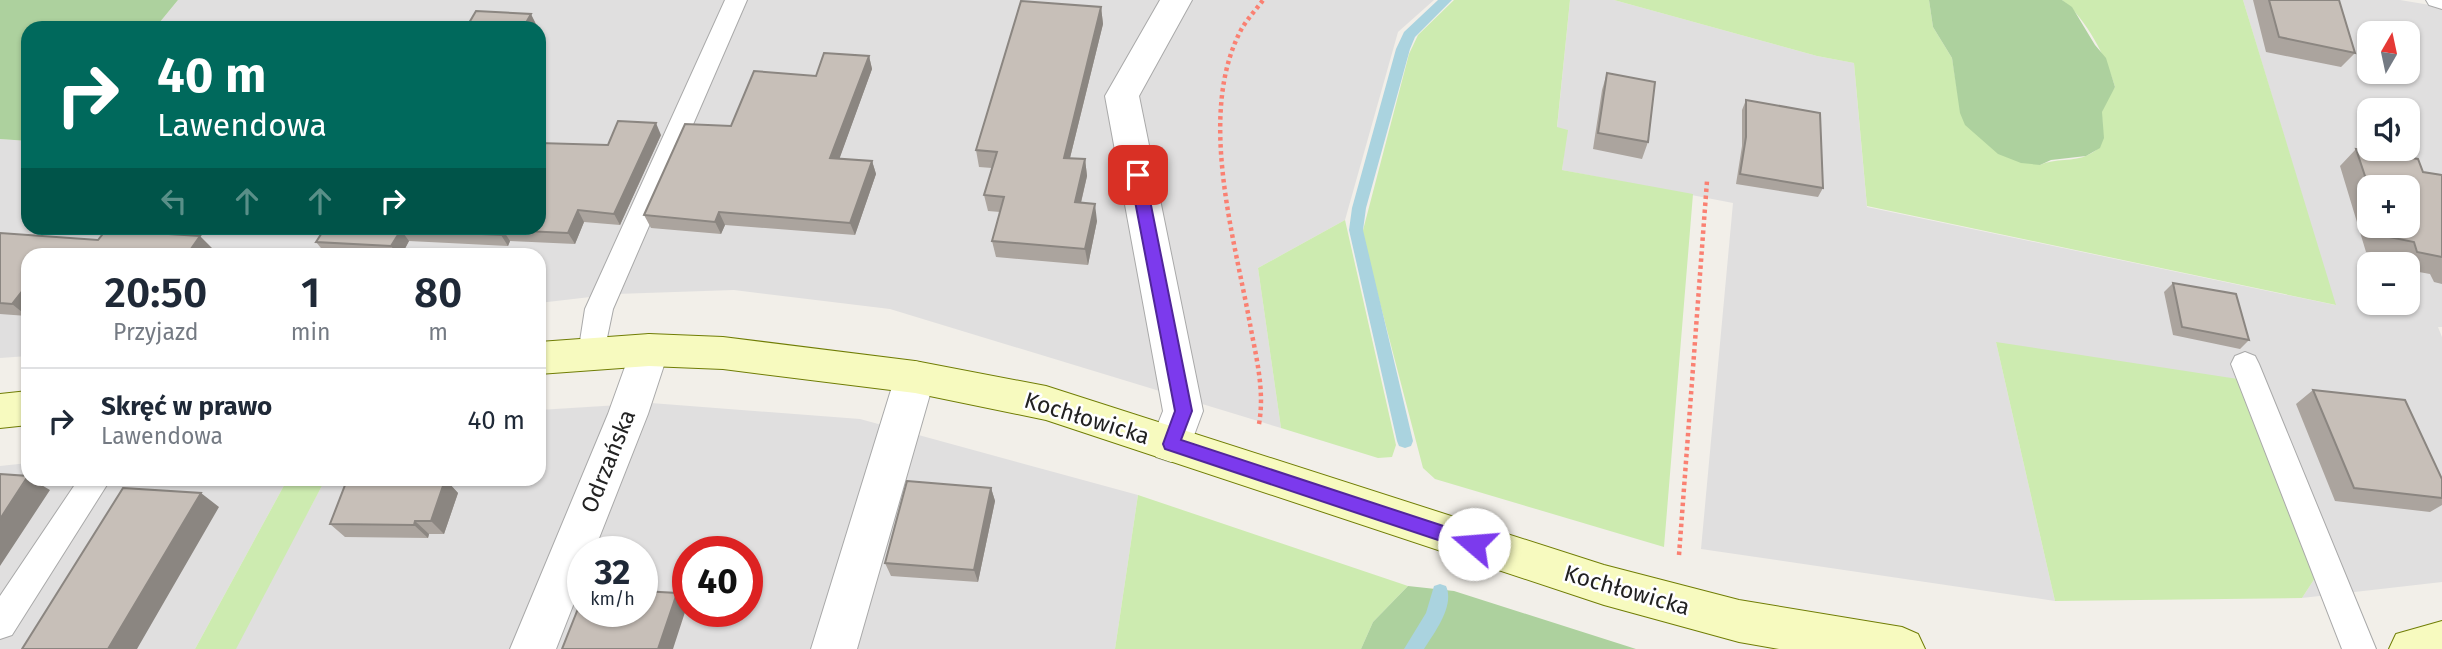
<!DOCTYPE html>
<html lang="pl">
<head>
<meta charset="utf-8">
<style>
  :root { --surface:#fff; --page:#f2f2f3; --text:#1f2937; --muted:#747a83; --line:#e0e1e3 }
  body { margin:0; font-family:"Fira Sans",sans-serif; background:var(--page); color:var(--text); height:100vh; display:flex; flex-direction:column; font-size:26px; white-space:nowrap }
  * { box-sizing:border-box; margin:0 }
  p { font-size:23px; color:var(--muted) }
  .icon { flex:none; width:38px; height:38px; fill:none; stroke:currentColor; stroke-width:2; stroke-linecap:round; stroke-linejoin:round }
  .map { position:relative; flex:1; overflow:hidden }
  .drawer { position:absolute; left:21px; top:248px; width:525px; height:238px; display:flex; flex-direction:column; background:var(--surface); border-radius:21px; box-shadow:0 2px 5px #0004 }
  .drawer>* { flex:none }
  .guide { position:absolute; left:21px; top:21px; width:525px; height:214px; border-radius:21px; box-shadow:0 2px 5px #0004; background:#00695c; color:#fff; overflow:hidden }
  .needle { width:46px; rotate:9deg }
  .controls { position:absolute; left:2357px; top:21px; display:grid; gap:14px }
  .controls a { display:grid; place-items:center; width:63px; height:63px; border-radius:14px; background:var(--surface); box-shadow:0 2px 5px #0004; font-size:35px }
  .speed { position:absolute; left:567px; top:536px; display:flex; gap:14px; font-size:35px; font-weight:700; text-align:center }
  .speed>* { display:grid; place-content:center; width:91px; height:91px; border-radius:50%; background:var(--surface); box-shadow:0 2px 5px #0004; line-height:1 }
  .speed small { font-size:18px; font-weight:400 }
  .speed .limit { border:10px solid #d22; background:#fff; color:#111 }
  .pin { position:absolute; display:grid; place-items:center; width:60px; height:60px; color:#fff; margin:-30px; border-radius:14px; box-shadow:0 4px 10px #0006 }
  .me { position:absolute; width:77px; margin:-38px; rotate:288deg; stroke-linejoin:round; filter:drop-shadow(0 0 5px #0008) }
  .turn { display:flex; align-items:center; gap:24px; height:147px; padding:0 21px; font-size:32px }
  .turn .icon { width:91px; height:91px; stroke-width:2.5 }
  .turn b { display:block; font-size:49px; line-height:60px }
  .lanes { display:flex; align-items:center; height:66px; padding:0 21px; background:#0003; justify-content:center; gap:35px; direction:ltr }
  .lanes .off { opacity:.35 }
  .eta { display:flex; justify-content:space-evenly; align-items:center; height:119px; text-align:center }
  .eta b { font-size:42px; font-weight:600; line-height:49px }
  ul { padding:0; list-style:none }
  li { display:flex; align-items:center; gap:21px; height:105px; padding:0 21px; border-top:2px solid var(--line) }
  li div { flex:1 }
  li b { display:block; font-size:26px }
  li em { font-style:normal }
  .map>svg:first-child { display:block }
  .residential { fill:#e0dfdf; fill-rule:evenodd }
  .grass { fill:#cdebb0 }
  .forest { fill:#add19e }
  .lines { fill:none; stroke-linecap:round; stroke-linejoin:round }
  .stream { fill:#aad3df; fill-rule:evenodd }
  .lane-casing { stroke:#a9a9a9; stroke-width:2 }
  .street-casing { stroke:#a9a9a9; stroke-width:2 }
  .secondary-casing { stroke:#707d05; stroke-width:2 }
  .path { stroke:#fa8072; stroke-width:4.5; stroke-dasharray:3.5 3.5; stroke-linecap:butt }
  .lane { fill:#fff; fill-rule:evenodd }
  .street { fill:#fff; fill-rule:evenodd }
  .secondary { fill:#f7fabf; fill-rule:evenodd }
  .wall { fill:#aba49e; fill-rule:evenodd }
  .shaded-wall { fill:#8b8681 }
  .building { fill:#c7bfb8; stroke:#8b8681; stroke-width:2 }
  .route { fill:#7c3aed; stroke:#51269a; stroke-width:2 }
  .labels { text-anchor:middle; dominant-baseline:central; stroke-width:5; stroke-linejoin:round; paint-order:stroke }
  .street-label { font-size:23px; fill:#222; stroke:#fff }
</style>
</head>
<body>
<div class="map">
<svg width="2442" height="649" viewBox="0 0 2442 649">
  <rect width="100%" height="100%" fill="#f2efe9"/>
  <path class="residential" d="M 178,0 L 1434,0 L 1398,32 L 1345,220 L 1258,268 L 1281,428 L 890,309 L 734,290 L 616,294 L 539,303 L 539,256 L 28,256 L 28,356 L 0,358 L 0,139 L 28,141 L 28,228 L 539,228 L 539,28 L 155,28 Z
    M 1570,0 L 1614,0 L 1817,56 L 1854,63 L 1867,207 L 2335,305 L 2243,0 L 2400,0 L 2442,7 L 2442,327 L 2438,327 L 2442,337 L 2442,582 L 2302,598 L 2315,578 L 1996,342 L 2055,601 L 1701,549 L 1733,203 L 1562,170 L 1567,131 L 1557,128 ZM 2370,33 L 2408,33 L 2408,72 L 2370,72 ZM 2370,110 L 2408,110 L 2408,149 L 2370,149 ZM 2370,187 L 2408,187 L 2408,226 L 2370,226 ZM 2370,264 L 2408,264 L 2408,303 L 2370,303 Z
    M 651,403 L 860,419 L 1138,495 L 1115,649 L 234,649 L 325,480 L 539,480 L 539,410 ZM 583,551 L 642,551 L 642,611 L 583,611 ZM 688,551 L 747,551 L 747,611 L 688,611 Z
    M 28,463 L 28,480 L 287,480 L 195,649 L 0,649 L 0,466 Z"/>
  <path class="grass" d="M 1454,0 L 1570,0 L 1557,127 L 1568,130 L 1562,170 L 1693,194 L 1664,547 L 1435,479 L 1423,468 L 1362,234 L 1409,54 L 1418,35 Z
    M 1614,0 L 1929,0 L 1933,27 L 1952,58 L 1958,95 L 2040,165 C 2055,158 2074,162 2088,155 C 2110,145 2101,130 2102,112 C 2103,103 2110,94 2115,87 C 2107,59 2086,18 2062,0 L 2243,0 L 2336,305 L 1867,206 L 1854,63 L 1817,56 Z
    M 1345,220 L 1396,445 L 1392,457 L 1378,458 L 1281,428 L 1258,268 Z
    M 1996,342 L 2238,379 L 2315,578 L 2302,598 L 2055,601 Z
    M 287,480 L 325,480 L 236,649 L 195,649 Z
    M 1138,495 L 1408,586 L 1373,622 L 1361,649 L 1115,649 Z"/>
  <path class="forest" d="M 0,0 L 178,0 L 155,28 L 28,28 L 28,141 L 0,139 Z
    M 1929,0 L 2062,0 L 2072,7 L 2095,45 L 2106,58 L 2115,87 L 2102,112 L 2104,138 L 2100,148 L 2086,156 L 2051,160 L 2040,165 L 2021,163 L 1998,154 L 1965,125 L 1960,113 L 1952,58 L 1933,27 Z
    M 1408,586 L 1454,591 L 1636,649 L 1361,649 L 1373,622 Z"/>
  <g class="lines">
    <path class="stream" d="M 1438,0 L 1452,0 L 1415,37 L 1410,49 L 1366,208 L 1363,230 L 1413,441 L 1411,446 L 1405,448 L 1399,446 L 1397,441 L 1349,230 L 1352,208 L 1396,49 L 1404,32 Z
      M 1440,584 L 1446,586 C 1455,606 1434,633 1424,649 L 1404,649 L 1426,613 L 1434,586 Z"/>
    <defs>
      <path id="lane" d="M 725,0 L 747,0 L 613,309 L 602,362 L 592,366 L 582,362 L 578,354 L 585,309 Z
        M 2426,0 L 2442,0 L 2442,9 L 2429,5 Z
        M 2245,352 L 2255,356 L 2259,364 L 2376,649 L 2342,649 L 2231,364 L 2235,356 Z
        M 78,480 L 110,480 L 12,635 L 0,639 L 0,596 Z"/>
      <path id="street" d="M 1160,0 L 1192,0 L 1139,96 L 1203,411 L 1186,457 L 1171,462 L 1156,457 L 1150,444 L 1163,411 L 1105,96 Z
        M 649,334 L 663,339 L 669,350 L 648,414 L 594,551 L 583,551 L 583,580 L 556,649 L 510,649 L 608,414 L 635,339 Z
        M 915,361 L 929,365 L 935,377 L 857,649 L 811,649 L 895,377 L 901,365 Z"/>
      <path id="secondary" d="M 649,334 L 723,337 L 915,361 L 1046,386 L 1604,565 L 1739,600 L 1902,627 L 1918,634 L 1925,649 L 1779,649 L 1739,642 L 1604,605 L 1046,420 L 915,393 L 723,369 L 649,366 L 539,374 L 539,342 Z
        M 28,391 L 28,425 L 0,428 L 0,394 Z
        M 2442,621 L 2442,649 L 2389,649 L 2396,634 Z"/>
    </defs>
    <use href="#lane" class="lane-casing"/>
    <use href="#street" class="street-casing"/>
    <use href="#secondary" class="secondary-casing"/>
    <path class="path" d="M 1259,424 C 1265,390 1256,357 1250,324 C 1234,236 1197,114 1241,30 C 1247,19 1256,10 1263,0
      M 1679,555 L 1707,181"/>
    <use href="#lane" class="lane"/>
    <use href="#street" class="street"/>
    <use href="#secondary" class="secondary"/>
  </g>
  <path class="wall" d="M 2253,0 L 2339,0 L 2355,53 L 2341,67 L 2266,52 Z
    M 1101,7 L 1103,24 L 1070,158 L 1085,159 L 1087,176 L 1081,203 L 1097,221 L 1088,265 L 996,257 L 992,241 L 1000,212 L 988,211 L 984,195 L 992,168 L 979,167 L 976,150 Z
    M 869,56 L 872,69 L 839,159 L 872,161 L 876,174 L 855,235 L 725,225 L 721,234 L 651,228 L 644,215 L 731,126 L 816,76 Z
    M 1607,73 L 1648,142 L 1642,159 L 1593,149 L 1602,90 Z
    M 1746,100 L 1823,188 L 1818,197 L 1736,184 L 1742,146 L 1742,110 Z
    M 661,135 L 620,225 L 584,222 L 575,244 L 510,241 L 508,246 L 409,241 L 401,256 L 370,256 L 325,253 L 316,242 L 608,145 Z
    M 2356,149 L 2423,172 L 2442,175 L 2442,284 L 2434,282 L 2430,274 L 2408,270 L 2408,264 L 2398,264 L 2396,258 L 2366,252 L 2340,166 ZM 2370,187 L 2408,226 L 2370,226 Z
    M 0,233 L 212,248 L 207,256 L 28,256 L 28,314 L 27,316 L 0,314 Z
    M 2173,283 L 2249,340 L 2240,349 L 2173,335 L 2164,292 Z
    M 2313,390 L 2442,479 L 2442,505 L 2430,512 L 2335,501 L 2296,404 Z
    M 446,480 L 458,493 L 444,534 L 429,534 L 428,538 L 345,537 L 330,524 Z
    M 991,488 L 995,501 L 978,582 L 891,576 L 885,563 Z"/>
  <path class="shaded-wall" d="M 1101,7 L 1103,24 L 1066,174 L 1064,158 Z
    M 531,14 L 537,26 L 536,28 L 523,28 Z
    M 869,56 L 872,69 L 835,171 L 830,158 Z
    M 539,78 L 546,90 L 539,104 Z
    M 656,123 L 661,135 L 620,225 L 614,214 Z
    M 1085,159 L 1087,176 L 1077,219 L 1075,202 Z
    M 872,161 L 876,174 L 855,235 L 850,223 Z
    M 1095,204 L 1097,221 L 1088,265 L 1085,249 Z
    M 578,210 L 584,222 L 575,244 L 568,233 Z
    M 719,212 L 725,225 L 721,234 L 715,222 Z
    M 401,230 L 409,241 L 401,256 L 399,256 L 391,246 Z
    M 503,230 L 510,241 L 508,246 L 501,235 Z
    M 200,236 L 212,248 L 207,256 L 186,256 Z
    M 27,285 L 28,286 L 28,314 L 27,316 L 12,304 Z
    M 28,477 L 28,480 L 33,480 L 50,490 L 0,566 L 0,519 Z
    M 432,480 L 446,480 L 458,493 L 444,534 L 431,521 Z
    M 991,488 L 995,501 L 978,582 L 974,570 Z
    M 201,493 L 219,507 L 137,649 L 108,649 Z
    M 415,521 L 429,534 L 428,538 L 414,525 Z
    M 677,593 L 687,606 L 673,649 L 658,649 Z"/>
  <path class="building" d="M 2269,0 L 2339,0 L 2355,53 L 2279,37 Z
    M 1021,1 L 1101,7 L 1064,158 L 1085,159 L 1075,202 L 1095,204 L 1085,249 L 992,241 L 1004,197 L 984,195 L 997,152 L 976,150 Z
    M 476,11 L 531,14 L 523,28 L 466,28 Z
    M 824,53 L 869,56 L 830,158 L 872,161 L 850,223 L 719,212 L 715,222 L 644,215 L 685,124 L 731,126 L 754,71 L 816,76 Z
    M 1607,73 L 1655,82 L 1648,142 L 1598,133 Z
    M 1746,100 L 1820,113 L 1823,188 L 1740,174 L 1746,137 Z
    M 618,121 L 656,123 L 614,214 L 578,210 L 568,233 L 503,230 L 501,235 L 401,230 L 391,246 L 316,242 L 325,228 L 539,228 L 539,143 L 608,145 Z
    M 2356,149 L 2418,159 L 2423,172 L 2442,175 L 2442,257 L 2417,252 L 2414,242 L 2384,236 L 2381,226 L 2408,226 L 2408,187 L 2370,187 L 2370,191 Z
    M 106,230 L 200,236 L 186,256 L 28,256 L 28,285 L 27,285 L 12,304 L 0,303 L 0,233 L 98,240 Z
    M 2173,283 L 2236,294 L 2249,340 L 2182,327 Z
    M 2313,390 L 2405,400 L 2442,479 L 2442,498 L 2354,488 Z
    M 0,474 L 28,476 L 0,519 Z
    M 347,480 L 445,480 L 431,521 L 415,521 L 414,525 L 330,524 Z
    M 907,481 L 991,488 L 974,570 L 885,563 Z
    M 123,488 L 201,493 L 108,649 L 22,649 Z
    M 642,591 L 677,593 L 658,649 L 562,649 L 583,596 L 583,611 L 642,611 Z"/>
  <path class="route" d="M 1138,170 L 1145,175 L 1192,411 L 1181,440 L 1474,536 L 1480,538 L 1483,544 L 1480,549 L 1474,552 L 1165,449 L 1163,444 L 1175,411 L 1130,175 Z"/>
  <g class="labels">
    <g class="street-label">
      <text transform="translate(1087 418) rotate(17)">Kochłowicka</text>
      <text transform="translate(608 461) rotate(-68)">Odrzańska</text>
      <text transform="translate(1627 590) rotate(16)">Kochłowicka</text>
    </g>
  </g>
</svg>
<div class="controls">
<a><svg class="needle" viewBox="-14 -14 28 28"><path d="M0-13l5 13h-10z" fill="#e53935"/><path d="M0 13l5-13h-10z" fill="#747a83"/></svg></a>
<a><svg class="icon" aria-label="sound" viewBox="0 0 24 24"><path d="M4 9h4l5-4v14l-5-4H4zM17 9q2 3 0 6"/></svg></a>
<a>+</a>
<a>−</a>
</div>
<div class="speed"><div>32<small>km/h</small></div><div class="limit">40</div></div>
<div class="pin" style="left:1138px;top:175px;background:#d93025"><svg class="icon" aria-label="arrive" viewBox="0 0 24 24"><path d="M6 21V4h12l-3 4 3 4H6"/></svg></div>
<svg class="me" style="left:1474px;top:544px" viewBox="-20 -20 40 40"><circle r="19" fill="#fff"/><path d="M0-13L10 11 0 6-10 11z" fill="#7c3aed"/></svg>
<div class="guide">
<div class="turn"><svg class="icon" aria-label="right" viewBox="0 0 24 24"><path d="M7 20v-9h11M14 6l5 5-5 5"/></svg><div><b>40 m</b>Lawendowa</div></div>
<div class="lanes"><svg class="icon off" aria-label="left" viewBox="0 0 24 24"><path d="M17 20v-9H6M10 6l-5 5 5 5"/></svg><svg class="icon off" aria-label="ahead" viewBox="0 0 24 24"><path d="M12 20V5M6 11l6-6 6 6"/></svg><svg class="icon off" aria-label="ahead" viewBox="0 0 24 24"><path d="M12 20V5M6 11l6-6 6 6"/></svg><svg class="icon" aria-label="right" viewBox="0 0 24 24"><path d="M7 20v-9h11M14 6l5 5-5 5"/></svg></div>
</div>
<section class="drawer">
<div class="eta">
<div><b>20:50</b><p>Przyjazd</p></div>
<div><b>1</b><p>min</p></div>
<div><b>80</b><p>m</p></div>
</div>
<ul>
<li><svg class="icon" aria-label="right" viewBox="0 0 24 24"><path d="M7 20v-9h11M14 6l5 5-5 5"/></svg><div><b>Skręć w prawo</b><p>Lawendowa</p></div><em>40 m</em></li>
</ul>
</section>
</div>
</body>
</html>
